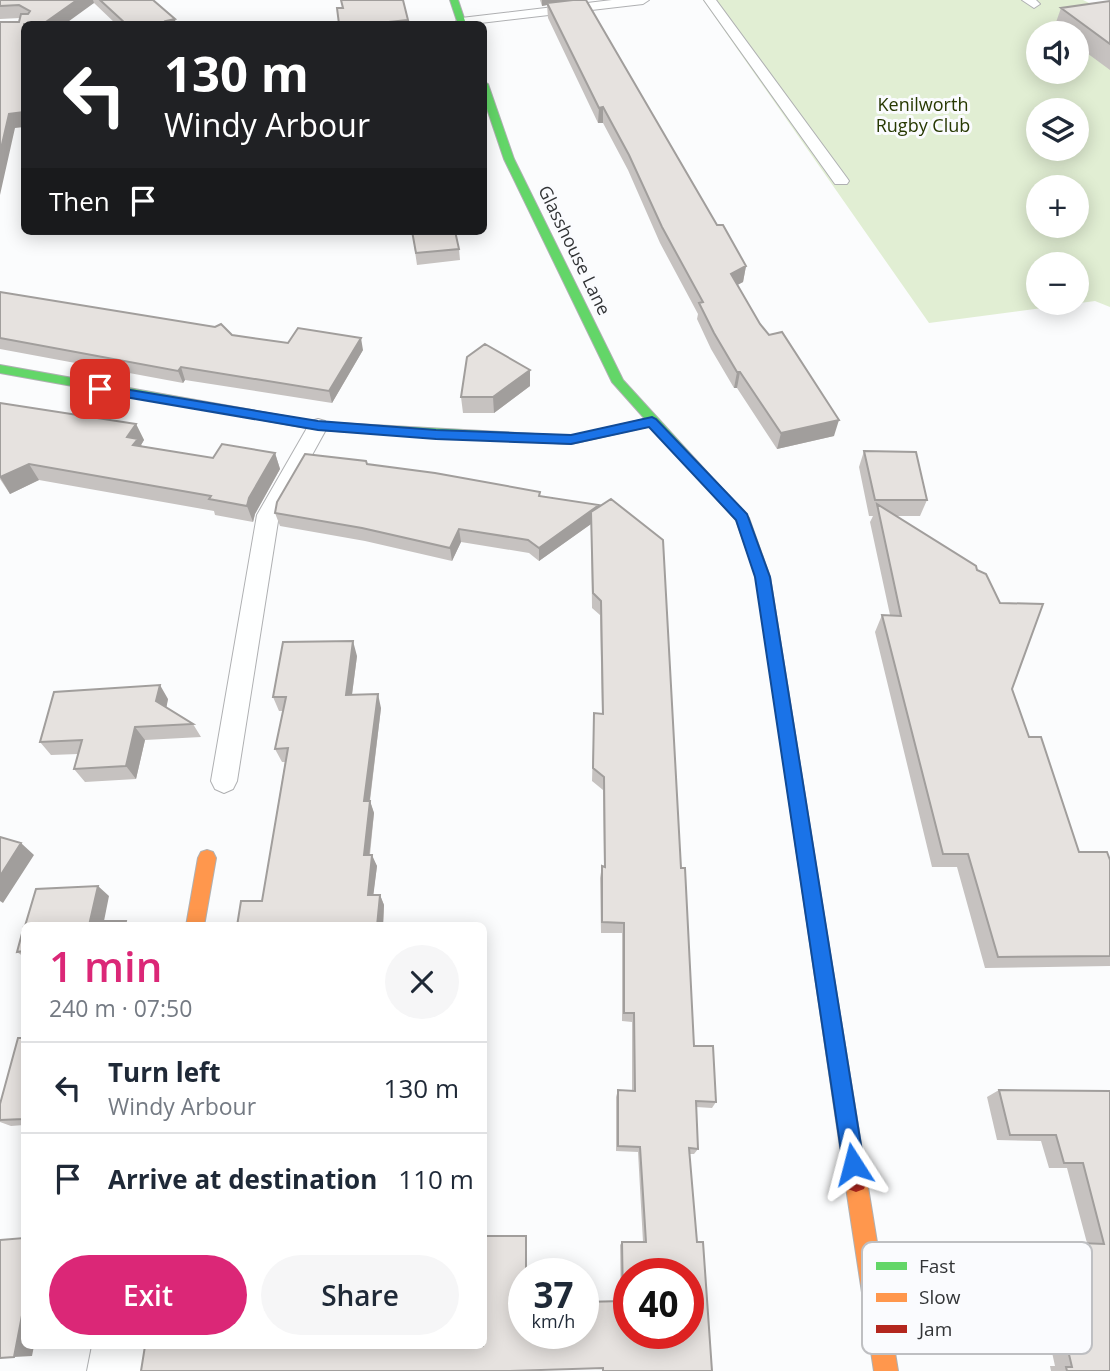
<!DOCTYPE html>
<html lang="en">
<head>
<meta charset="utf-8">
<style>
  :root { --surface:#fff; --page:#f6f6f7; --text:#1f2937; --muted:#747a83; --line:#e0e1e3; --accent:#db2777 }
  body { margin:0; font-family:"Open Sans",sans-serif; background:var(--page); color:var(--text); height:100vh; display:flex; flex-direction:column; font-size:26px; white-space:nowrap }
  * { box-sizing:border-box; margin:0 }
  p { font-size:23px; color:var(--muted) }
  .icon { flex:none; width:38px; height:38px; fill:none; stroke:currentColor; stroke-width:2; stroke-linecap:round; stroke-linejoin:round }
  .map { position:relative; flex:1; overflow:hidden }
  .panel { position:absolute; left:21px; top:922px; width:466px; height:427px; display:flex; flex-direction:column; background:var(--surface); border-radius:10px; box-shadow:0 4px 18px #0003 }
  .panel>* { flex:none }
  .guide { position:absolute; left:21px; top:21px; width:466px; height:214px; border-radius:10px; box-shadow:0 4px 18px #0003; background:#202124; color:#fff; overflow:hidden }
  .tools { position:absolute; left:1026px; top:21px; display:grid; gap:14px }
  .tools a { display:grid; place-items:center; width:63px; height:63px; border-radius:50%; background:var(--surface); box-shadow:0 4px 18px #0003; font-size:35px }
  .speed { position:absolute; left:508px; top:1258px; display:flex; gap:14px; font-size:35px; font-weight:700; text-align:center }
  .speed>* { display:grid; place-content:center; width:91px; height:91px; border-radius:50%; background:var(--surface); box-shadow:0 4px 18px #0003; line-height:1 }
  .speed small { font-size:18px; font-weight:400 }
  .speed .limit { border:10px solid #d22; background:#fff; color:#111 }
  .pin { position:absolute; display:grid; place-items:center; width:60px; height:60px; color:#fff; margin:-30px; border-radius:14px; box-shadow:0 4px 10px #0006 }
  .me { position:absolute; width:77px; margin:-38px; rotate:351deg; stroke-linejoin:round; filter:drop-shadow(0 0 5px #0008) }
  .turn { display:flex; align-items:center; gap:24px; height:147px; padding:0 28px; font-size:32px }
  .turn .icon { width:91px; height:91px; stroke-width:2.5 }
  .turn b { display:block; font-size:49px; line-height:60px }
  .then { display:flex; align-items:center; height:66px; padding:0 28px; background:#0003; gap:14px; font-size:26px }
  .round { display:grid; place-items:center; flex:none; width:74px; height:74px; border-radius:37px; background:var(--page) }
  .summary { display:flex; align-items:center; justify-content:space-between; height:119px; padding:0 28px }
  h1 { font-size:42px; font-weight:600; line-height:52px; color:var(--accent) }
  .button { display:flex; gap:14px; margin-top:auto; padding:14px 28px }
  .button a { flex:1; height:80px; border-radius:42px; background:var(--accent); color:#fff; font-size:28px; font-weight:600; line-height:80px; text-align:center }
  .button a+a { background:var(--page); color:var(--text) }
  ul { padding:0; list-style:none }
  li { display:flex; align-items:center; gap:21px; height:91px; padding:0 28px; border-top:2px solid var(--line) }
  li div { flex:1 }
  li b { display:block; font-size:26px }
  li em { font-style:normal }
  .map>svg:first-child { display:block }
  .green { fill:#e1eed3; fill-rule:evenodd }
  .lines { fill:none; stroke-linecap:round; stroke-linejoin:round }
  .lane-casing { stroke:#afb0b2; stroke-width:2 }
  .street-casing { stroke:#afb0b2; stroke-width:2 }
  .fast-casing { stroke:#afb0b2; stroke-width:2 }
  .slow-casing { stroke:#afb0b2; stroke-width:2 }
  .jam-casing { stroke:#afb0b2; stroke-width:2 }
  .lane { fill:#feffff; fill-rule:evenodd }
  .street { fill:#feffff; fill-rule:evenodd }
  .fast { fill:#63d668; fill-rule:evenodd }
  .slow { fill:#ff974d; fill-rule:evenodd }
  .jam { fill:#b3261e; fill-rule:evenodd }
  .wall { fill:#c6c2c0 }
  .shaded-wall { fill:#a19e9c }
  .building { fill:#e6e2df; stroke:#a19e9c; stroke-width:2; fill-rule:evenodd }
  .route { fill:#1a73e8; stroke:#114b97; stroke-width:2 }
  .labels { text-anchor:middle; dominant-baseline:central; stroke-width:6; stroke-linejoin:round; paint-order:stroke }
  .far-park-label { font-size:18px; fill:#273902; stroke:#fafbfe }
  .far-street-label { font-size:18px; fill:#323436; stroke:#fafbfe }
  .key { fill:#fafbfe; stroke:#bebfc2; stroke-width:2 }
  .key-label { font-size:19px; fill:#323436 }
</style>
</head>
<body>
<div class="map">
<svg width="1110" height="1371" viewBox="0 0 1110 1371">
  <rect width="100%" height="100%" fill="#fbfcfd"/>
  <path class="green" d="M 703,0 L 1083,0 L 1110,13 L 1110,307 L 1095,301 L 929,323 ZM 1038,33 L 1076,33 L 1076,72 L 1038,72 ZM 1038,110 L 1076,110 L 1076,149 L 1038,149 ZM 1038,187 L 1076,187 L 1076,226 L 1038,226 ZM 1038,264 L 1076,264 L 1076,303 L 1038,303 Z"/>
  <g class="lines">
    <defs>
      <path id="lane" d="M 612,0 L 649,0 L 643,4 L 472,24 L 456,24 L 455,22 L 461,18 Z
        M 704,0 L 716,0 L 847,178 L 849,181 L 847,184 L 835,184 Z
        M 1022,0 L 1036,0 L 1040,4 L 1034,8 Z
        M 318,419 L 325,421 L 328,426 L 279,515 L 237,781 L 233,789 L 224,793 L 215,789 L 211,781 L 257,515 L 311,421 Z"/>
      <path id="street" d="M 92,1346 L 148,1346 L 145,1371 L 87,1371 Z"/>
      <path id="fast" d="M 450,0 L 458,0 L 466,24 L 458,24 Z
        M 483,81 L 488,84 L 514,159 L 623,380 L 749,518 L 770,577 L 825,922 L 823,928 L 816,931 L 809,928 L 807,922 L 756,577 L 736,520 L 651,426 L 571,444 L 318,430 L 0,373 L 0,365 L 318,422 L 571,436 L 645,419 L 612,382 L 504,159 L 483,97 Z"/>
      <path id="slow" d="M 207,850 L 213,852 L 216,858 L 204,926 L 186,926 L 198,858 L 201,852 Z
        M 856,1170 L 864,1173 L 867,1181 L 898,1371 L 874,1371 L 845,1181 L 848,1173 Z"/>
      <path id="jam" d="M 816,913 L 823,916 L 825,922 L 867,1181 L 864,1189 L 856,1192 L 848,1189 L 845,1181 L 807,922 L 809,916 Z"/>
    </defs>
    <use href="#lane" class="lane-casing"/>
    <use href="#street" class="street-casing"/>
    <use href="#fast" class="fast-casing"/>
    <use href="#slow" class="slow-casing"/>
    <use href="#jam" class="jam-casing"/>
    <use href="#lane" class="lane"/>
    <use href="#street" class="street"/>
    <use href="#fast" class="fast"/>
    <use href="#slow" class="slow"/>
    <use href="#jam" class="jam"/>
  </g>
  <path class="wall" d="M 0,0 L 153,0 L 176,24 L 116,24 L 94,3 L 24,24 L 15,128 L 19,22 L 20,18 L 0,19 Z
    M 540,0 L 586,0 L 717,225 L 746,266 L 743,282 L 737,285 L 760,324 L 834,436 L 777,449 L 737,388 L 734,388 L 711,349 L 697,319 L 698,314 L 660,243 L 628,170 L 603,123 L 598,123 L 548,18 L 547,5 L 542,6 Z
    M 1110,1 L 1110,70 L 1076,45 L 1076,33 L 1061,33 L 1054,28 L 1061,8 Z
    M 412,231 L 459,249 L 460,260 L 417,265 Z
    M 0,292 L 232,335 L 288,343 L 363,350 L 332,403 L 185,380 L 183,383 L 0,349 Z
    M 530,370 L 530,386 L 494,413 L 463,413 L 461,397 Z
    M 0,403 L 136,424 L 144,440 L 141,445 L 142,446 L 213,458 L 275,453 L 280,469 L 255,514 L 253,522 L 215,515 L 214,511 L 39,480 L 10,494 L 0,479 Z
    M 864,451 L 927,500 L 920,516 L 897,516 L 1012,689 L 1029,737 L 1079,852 L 1110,860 L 1110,966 L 985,968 L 957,867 L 932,867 L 875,632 L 882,615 L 890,615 L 870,522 L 873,516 L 869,516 L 859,467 Z
    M 367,464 L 540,492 L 540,496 L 599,505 L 681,868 L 694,1046 L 716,1102 L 712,1108 L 696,1107 L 698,1149 L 694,1154 L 689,1154 L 697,1242 L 712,1371 L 602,1371 L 602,1368 L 510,1371 L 526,1236 L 527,1238 L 523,1334 L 621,1301 L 620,1245 L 622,1242 L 643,1242 L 638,1152 L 616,1151 L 616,1097 L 618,1090 L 632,1091 L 632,1022 L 622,1021 L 622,933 L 601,933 L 600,878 L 602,866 L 604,866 L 603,790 L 592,781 L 594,713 L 602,714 L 600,615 L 592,608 L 591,524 L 539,561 L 529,553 L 461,542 L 452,561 L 365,541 L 280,526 L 275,513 Z
    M 357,656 L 352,695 L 381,708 L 370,801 L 374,813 L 370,855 L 377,866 L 373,895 L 380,895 L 384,905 L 383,926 L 237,926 L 262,901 L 285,762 L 282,762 L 275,749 L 283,711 L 279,711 L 273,697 Z
    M 168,699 L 166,707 L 193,724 L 201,737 L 145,740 L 136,779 L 85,782 L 74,769 L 78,754 L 51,755 L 40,742 Z
    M 24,926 L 24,957 L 17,952 Z
    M 24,1038 L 24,1125 L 11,1126 L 0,1122 L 0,1104 Z
    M 999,1090 L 1110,1091 L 1110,1371 L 1051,1371 L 1050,1366 L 1055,1366 L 1046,1325 L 1059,1325 L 1041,1244 L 1056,1242 L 1087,1243 L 1067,1168 L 1049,1168 L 1041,1141 L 997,1140 L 987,1097 Z"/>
  <path class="shaded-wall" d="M 77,0 L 93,0 L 94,3 L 65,24 L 45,24 L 46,22 Z
    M 542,0 L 579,0 L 547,3 L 547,5 L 542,6 Z
    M 175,19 L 176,24 L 167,24 L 166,21 Z
    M 408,20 L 408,24 L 389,24 L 388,22 Z
    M 603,107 L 603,123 L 598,123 L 599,108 Z
    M 24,112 L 24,127 L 15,128 L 0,195 L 0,153 L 9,114 Z
    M 746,266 L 743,282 L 728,290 L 731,274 Z
    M 361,338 L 363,350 L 332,403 L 329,391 Z
    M 181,367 L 185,380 L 183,383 L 178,371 Z
    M 530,370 L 530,386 L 494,413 L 493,397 Z
    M 737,372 L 740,372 L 737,388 L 734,388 Z
    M 839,420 L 834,436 L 777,449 L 781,433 Z
    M 136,424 L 144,440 L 141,445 L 145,455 L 135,453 L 127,437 Z
    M 275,453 L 280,469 L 255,514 L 253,522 L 247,506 L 249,498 Z
    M 29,464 L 39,480 L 10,494 L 0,477 Z
    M 599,505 L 598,518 L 591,512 L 591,524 L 539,561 L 539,548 Z
    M 459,529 L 461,542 L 452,561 L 450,548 Z
    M 353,641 L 357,656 L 350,709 L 346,695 Z
    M 160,685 L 168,699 L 165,715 L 156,701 Z
    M 378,694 L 381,708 L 368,814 L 364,801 Z
    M 135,727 L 145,740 L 136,779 L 126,766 Z
    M 370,801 L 374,813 L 368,866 L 364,855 Z
    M 21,843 L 34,855 L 3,903 L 0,901 L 0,876 Z
    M 372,855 L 377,866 L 372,906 L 368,895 Z
    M 98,886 L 109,896 L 103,926 L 90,921 Z
    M 380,895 L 384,905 L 383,926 L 377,926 Z
    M 24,1305 L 24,1346 L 34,1346 L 32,1356 L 14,1357 Z"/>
  <path class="building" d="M 0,0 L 77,0 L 46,22 L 45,24 L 24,24 L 24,112 L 9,114 L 0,153 L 0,22 L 19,22 L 21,14 L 28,14 L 30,11 L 19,5 L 0,6 Z
    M 100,0 L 153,0 L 175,19 L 166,21 L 170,24 L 126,24 Z
    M 341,0 L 403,0 L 408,20 L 388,22 L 390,24 L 339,24 L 337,8 L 343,8 Z
    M 573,0 L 586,0 L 717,225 L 723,225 L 746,266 L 731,274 L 760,324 L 769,335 L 782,332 L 839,420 L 781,433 L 740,372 L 737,372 L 714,333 L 699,303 L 703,302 L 662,227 L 629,155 L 603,107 L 599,108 L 547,3 Z
    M 1110,1 L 1110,44 L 1061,8 Z
    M 412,231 L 455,231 L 459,249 L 416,253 Z
    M 0,292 L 215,327 L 221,324 L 232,335 L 288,343 L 298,328 L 361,338 L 329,391 L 181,367 L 178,371 L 0,338 Z
    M 485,344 L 530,370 L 493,397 L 461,397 L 467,357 Z
    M 0,403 L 136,424 L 127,437 L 138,439 L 133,445 L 213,458 L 222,444 L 275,453 L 249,498 L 247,506 L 209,499 L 211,496 L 29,464 L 0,477 Z
    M 864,451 L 916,452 L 927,500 L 875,500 Z
    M 305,454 L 366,461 L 367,464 L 435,473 L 540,492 L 539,496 L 599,505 L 539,548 L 528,540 L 459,529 L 450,548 L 362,528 L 275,513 L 277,502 Z
    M 611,499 L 663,540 L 681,868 L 685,868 L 694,1046 L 713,1046 L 716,1102 L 696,1101 L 698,1149 L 689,1148 L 697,1242 L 703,1242 L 712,1371 L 603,1371 L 603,1368 L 510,1371 L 141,1371 L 145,1346 L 483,1346 L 483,1236 L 526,1236 L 526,1274 L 523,1274 L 523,1334 L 583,1334 L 583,1302 L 623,1301 L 622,1242 L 646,1242 L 640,1147 L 618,1146 L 618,1090 L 635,1091 L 634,1013 L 624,1013 L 624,923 L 602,922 L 602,866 L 605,867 L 604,777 L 593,768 L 594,713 L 603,714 L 601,601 L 593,593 L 591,512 ZM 628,1274 L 688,1274 L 688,1334 L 628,1334 Z
    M 877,504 L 976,566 L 977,570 L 986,574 L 1000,603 L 1043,604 L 1012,689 L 1029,737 L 1041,737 L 1079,852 L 1107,852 L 1110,860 L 1110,956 L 998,957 L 968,854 L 943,854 L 882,615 L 901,616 Z
    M 353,641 L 346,695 L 378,694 L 364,801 L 370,801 L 364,855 L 372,855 L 368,895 L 380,895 L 377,926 L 237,926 L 241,901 L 262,901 L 288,748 L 275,749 L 286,697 L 273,697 L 283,642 Z
    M 160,685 L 156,701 L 193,724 L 135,727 L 126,766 L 74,769 L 82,740 L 40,742 L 54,692 Z
    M 0,837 L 21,843 L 0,876 Z
    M 98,886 L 90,921 L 126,921 L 125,926 L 25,926 L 36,889 Z
    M 24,926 L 24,951 L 17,952 Z
    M 18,1038 L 24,1038 L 24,1119 L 0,1120 L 0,1104 Z
    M 999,1090 L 1110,1091 L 1110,1371 L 1067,1371 L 1066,1367 L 1072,1367 L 1062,1325 L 1076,1326 L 1056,1242 L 1104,1244 L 1083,1163 L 1064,1163 L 1056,1135 L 1010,1135 Z
    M 24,1238 L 24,1305 L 14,1357 L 0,1358 L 0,1240 Z"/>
  <path class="route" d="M 100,385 L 318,421 L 436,430 L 571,435 L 652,417 L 656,419 L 747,514 L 770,577 L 864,1164 L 861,1172 L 853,1175 L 846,1172 L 843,1164 L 755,577 L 736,520 L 649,427 L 571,444 L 436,439 L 318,430 L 96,392 L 94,389 Z"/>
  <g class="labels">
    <g class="far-park-label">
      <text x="923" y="104">Kenilworth<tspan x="923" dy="21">Rugby Club</tspan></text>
    </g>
    <g class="far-street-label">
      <text transform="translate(575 250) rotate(64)">Glasshouse Lane</text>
    </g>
  </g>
  <rect x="862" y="1242" width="230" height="112" rx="10" class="key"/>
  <rect x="876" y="1262" width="31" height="8" fill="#63d668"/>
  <rect x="876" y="1293" width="31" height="9" fill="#ff974d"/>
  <rect x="876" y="1325" width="31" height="8" fill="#b3261e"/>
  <g class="key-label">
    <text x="919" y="1273">Fast</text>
    <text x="919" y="1304">Slow</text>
    <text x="919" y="1336">Jam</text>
  </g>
</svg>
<div class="tools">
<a><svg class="icon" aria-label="sound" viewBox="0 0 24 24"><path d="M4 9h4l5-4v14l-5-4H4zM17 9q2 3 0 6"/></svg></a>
<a><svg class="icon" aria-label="layers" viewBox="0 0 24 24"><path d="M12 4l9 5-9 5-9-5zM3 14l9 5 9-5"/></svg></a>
<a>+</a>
<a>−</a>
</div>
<div class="speed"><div>37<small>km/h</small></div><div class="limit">40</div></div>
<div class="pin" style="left:100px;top:389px;background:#d93025"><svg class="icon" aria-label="arrive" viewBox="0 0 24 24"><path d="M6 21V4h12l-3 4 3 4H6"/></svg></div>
<svg class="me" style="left:853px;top:1164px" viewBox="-20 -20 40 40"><path d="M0-17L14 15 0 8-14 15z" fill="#1a73e8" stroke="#fff" stroke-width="4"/></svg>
<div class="guide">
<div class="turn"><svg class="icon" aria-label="left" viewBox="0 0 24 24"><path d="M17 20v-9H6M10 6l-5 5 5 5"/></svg><div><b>130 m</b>Windy Arbour</div></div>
<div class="then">Then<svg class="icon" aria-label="arrive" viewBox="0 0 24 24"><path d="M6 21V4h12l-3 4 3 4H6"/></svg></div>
</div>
<section class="panel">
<div class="summary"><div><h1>1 min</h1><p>240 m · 07:50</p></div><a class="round"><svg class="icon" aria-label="close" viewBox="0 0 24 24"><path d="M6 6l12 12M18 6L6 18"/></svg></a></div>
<ul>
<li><svg class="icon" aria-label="left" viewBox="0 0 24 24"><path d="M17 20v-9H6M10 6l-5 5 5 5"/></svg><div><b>Turn left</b><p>Windy Arbour</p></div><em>130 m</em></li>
<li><svg class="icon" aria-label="arrive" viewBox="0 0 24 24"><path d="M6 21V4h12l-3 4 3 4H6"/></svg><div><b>Arrive at destination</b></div><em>110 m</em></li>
</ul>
<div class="button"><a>Exit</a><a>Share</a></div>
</section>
</div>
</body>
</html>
